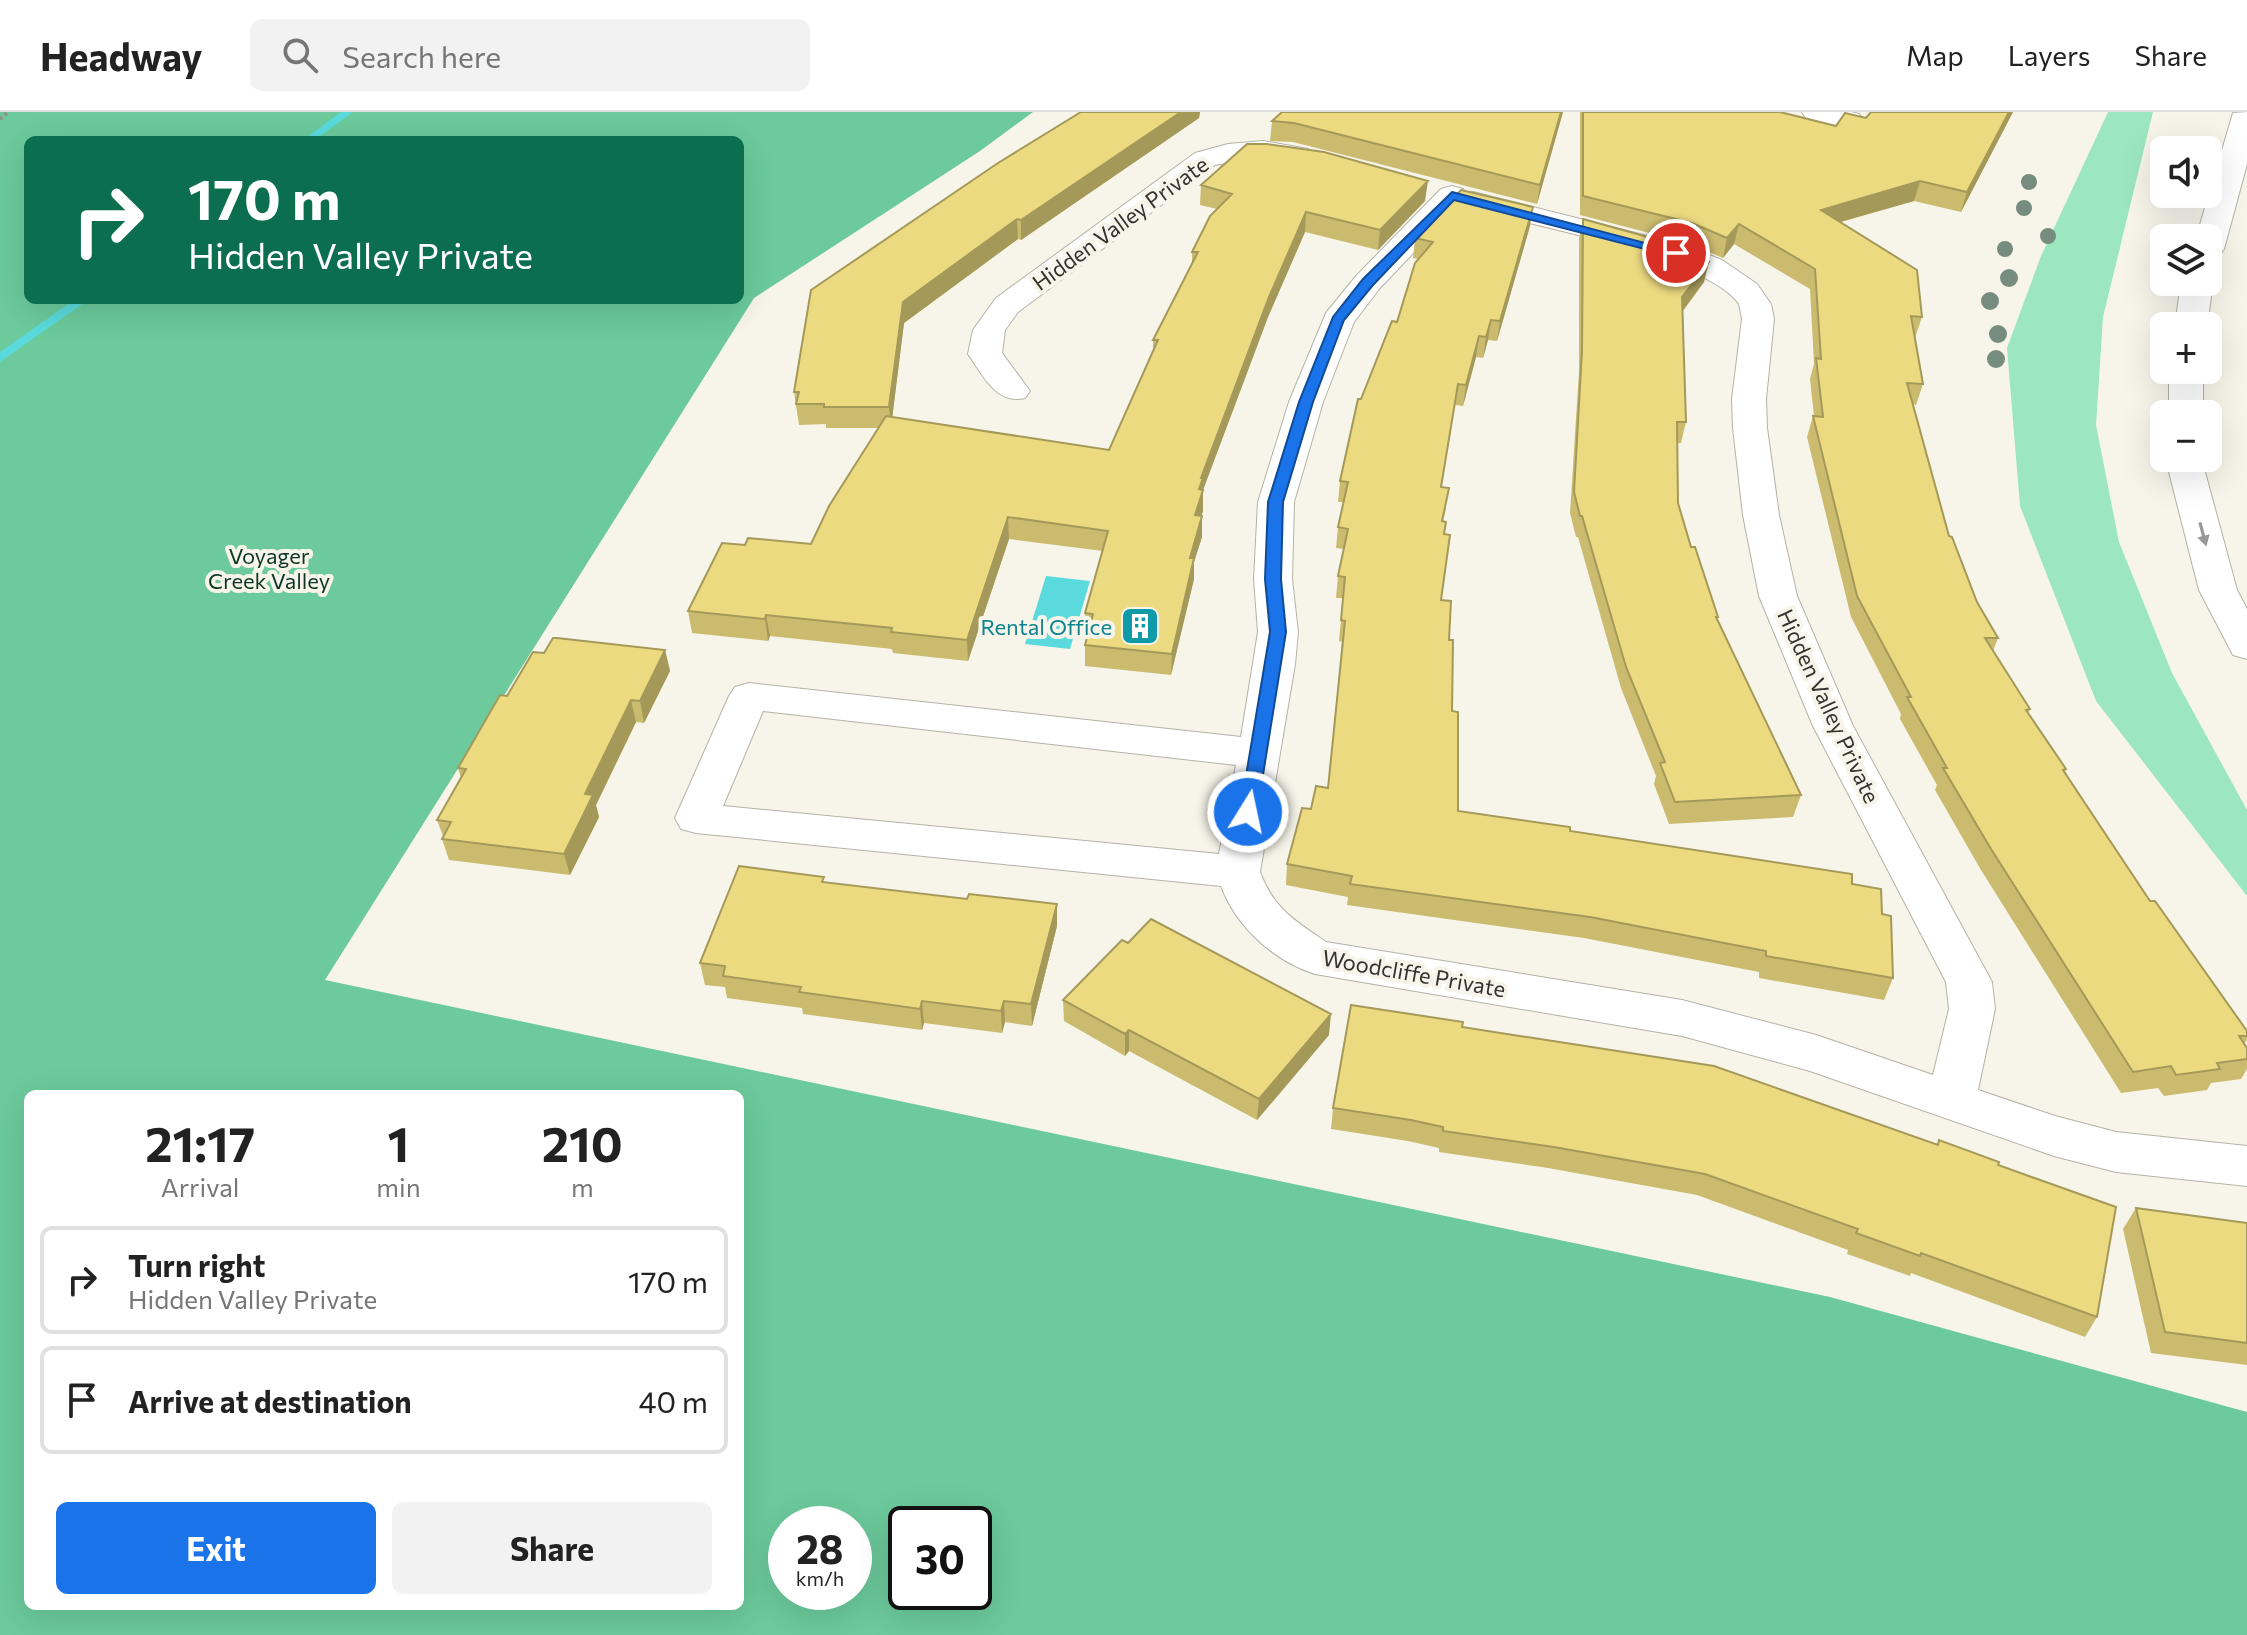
<!DOCTYPE html>
<html lang="en">
<head>
<meta charset="utf-8">
<style>
  :root { --surface:#fff; --page:#f2f2f2; --text:#222; --muted:#767676; --line:#e0e0e0; --accent:#1a73e8 }
  body { margin:0; font-family:Commissioner,sans-serif; background:var(--page); color:var(--text); height:100vh; display:flex; flex-direction:column; font-size:30px; white-space:nowrap }
  * { box-sizing:border-box; margin:0 }
  p { font-size:26px; color:var(--muted) }
  .icon { flex:none; width:44px; height:44px; fill:none; stroke:currentColor; stroke-width:2; stroke-linecap:round; stroke-linejoin:round }
  .map { position:relative; flex:1; overflow:hidden }
  .panel { position:absolute; left:24px; top:978px; width:720px; height:520px; display:flex; flex-direction:column; background:var(--surface); border-radius:12px; box-shadow:0 8px 32px #0002 }
  .panel>* { flex:none }
  .top-card { position:absolute; left:24px; top:24px; width:720px; height:168px; border-radius:12px; box-shadow:0 8px 32px #0002; background:#0b6e4f; color:#fff; overflow:hidden }
  .buttons { position:absolute; left:2150px; top:24px; display:grid; gap:16px }
  .buttons a { display:grid; place-items:center; width:72px; height:72px; border-radius:12px; background:var(--surface); box-shadow:0 8px 32px #0002; font-size:40px }
  .speed { position:absolute; left:768px; top:1394px; display:flex; gap:16px; font-size:40px; font-weight:700; text-align:center }
  .speed>* { display:grid; place-content:center; width:104px; height:104px; border-radius:50%; background:var(--surface); box-shadow:0 8px 32px #0002; line-height:1 }
  .speed small { font-size:20px; font-weight:400 }
  .speed .limit { border:4px solid #111; border-radius:12px; background:#fff; color:#111 }
  .pin { position:absolute; display:grid; place-items:center; width:68px; height:68px; color:#fff; margin:-34px; border:4px solid #fff; border-radius:50%; box-shadow:0 2px 8px #0007 }
  .me { position:absolute; width:88px; margin:-44px; rotate:10deg; stroke-linejoin:round; filter:drop-shadow(0 0 6px #0008) }
  .turn { display:flex; align-items:center; gap:28px; height:168px; padding:0 32px; font-size:36px }
  .turn .icon { width:104px; height:104px; stroke-width:2.5 }
  .turn b { display:block; font-size:56px; line-height:68px }
  .eta { display:flex; justify-content:space-evenly; align-items:center; height:136px; text-align:center }
  .eta b { font-size:48px; font-weight:700; line-height:56px }
  .button { display:flex; gap:16px; margin-top:auto; padding:16px 32px }
  .button a { flex:1; height:92px; border-radius:12px; background:var(--accent); color:#fff; font-size:32px; font-weight:700; line-height:92px; text-align:center }
  .button a+a { background:var(--page); color:var(--text) }
  ul { padding:0; list-style:none }
  li { display:flex; align-items:center; gap:24px; height:108px; margin:0 16px 12px; padding:0 16px; border:4px solid var(--line); border-radius:12px }
  li div { flex:1 }
  li b { display:block; font-size:30px }
  li em { font-style:normal }
  header { display:flex; align-items:center; gap:48px; box-sizing:border-box; height:112px; padding:0 40px; background:var(--surface); border-bottom:2px solid var(--line) }
  header strong { font-size:38px }
  nav { display:flex; gap:44px; margin-inline-start:auto; font-size:28px }
  .search { width:560px; height:72px; background:var(--page); display:flex; align-items:center; gap:20px; box-sizing:border-box; padding:0 28px; border-radius:12px; color:var(--muted); font-size:30px }
  .map>svg:first-child { display:block }
  .green { fill:#9ce7c0 }
  .forest { fill:#6cca9c; fill-rule:evenodd }
  .water { fill:#5adadc }
  .lines { fill:none; stroke-linecap:round; stroke-linejoin:round }
  .stream { fill:#5adadc; fill-rule:evenodd }
  .minor-casing { stroke:#b4b2a7; stroke-width:2 }
  .major-casing { stroke:#b4b2a7; stroke-width:2 }
  .path { stroke:#929089; stroke-width:4; stroke-dasharray:3 3; stroke-linecap:butt }
  .minor { fill:#fff; fill-rule:evenodd }
  .major { fill:#fff; fill-rule:evenodd }
  .tree { fill:#768c7e }
  .wall { fill:#cbbb6e }
  .shaded-wall { fill:#a5995a }
  .building { fill:#ecda80; stroke:#a5995a; stroke-width:2 }
  .oneway { fill:#999896 }
  .route { fill:#1a73e8; stroke:#114b97; stroke-width:2 }
  .labels { text-anchor:middle; dominant-baseline:central; stroke-width:8; stroke-linejoin:round; paint-order:stroke }
  .street-label { font-size:22px; fill:#33322e; stroke:#f7f5ea }
  .park-label { font-size:22px; fill:#0d3725; stroke:#f7f5ea }
  .culture-label { font-size:22px; fill:#0d838f; stroke:#f7f5ea; text-anchor:end }
</style>
</head>
<body>
<header>
<strong>Headway</strong>
<div class="search"><svg class="icon" aria-label="search" viewBox="0 0 24 24"><circle cx="10" cy="10" r="6"/><path d="M15 15l6 6"/></svg>Search here</div>
<nav><a>Map</a><a>Layers</a><a>Share</a></nav>
</header>
<div class="map">
<svg width="2247" height="1523" viewBox="0 0 2247 1523">
  <rect width="100%" height="100%" fill="#f7f5ea"/>
  <path class="green" d="M 2108,0 L 2153,0 L 2103,205 L 2096,313 L 2119,430 L 2172,561 L 2247,698 L 2247,784 L 2096,589 L 2020,394 L 2007,236 L 2041,144 Z"/>
  <path class="forest" d="M 0,0 L 1033,0 L 980,39 L 754,186 L 325,868 L 1830,1185 L 2247,1300 L 2247,1523 L 0,1523 ZM 28,28 L 740,28 L 740,188 L 28,188 ZM 28,982 L 740,982 L 740,1494 L 28,1494 ZM 786,1412 L 854,1412 L 854,1480 L 786,1480 ZM 906,1412 L 974,1412 L 974,1480 L 906,1480 Z"/>
  <path class="water" d="M 1046,464 L 1090,469 L 1070,537 L 1025,532 Z"/>
  <g class="lines">
    <path class="stream" d="M 341,0 L 353,0 L 315,28 L 303,28 Z
      M 74,188 L 88,188 L 0,250 L 0,240 Z"/>
    <defs>
      <path id="minor" d="M 1802,0 L 1851,0 L 1859,2 L 1863,8 L 1859,14 L 1849,17 L 1806,6 Z
        M 1263,29 L 1308,37 L 1313,43 L 1308,49 L 1298,52 L 1251,47 L 1215,53 L 1018,200 L 1005,218 L 1002,241 L 1030,279 L 1025,286 C 996,293 983,263 968,242 L 973,218 L 996,186 L 1195,41 L 1228,32 Z
        M 1452,74 L 1463,77 L 1466,82 L 1473,80 L 1687,134 L 1722,148 L 1757,172 L 1771,192 L 1774,207 L 1766,287 L 1767,316 L 1779,403 L 1797,484 L 1853,614 L 1992,870 L 1995,897 L 1978,978 L 2055,1004 L 2116,1020 L 2247,1034 L 2247,1074 L 2116,1060 L 2054,1044 L 1810,959 L 1682,924 L 1315,862 C 1274,849 1236,815 1221,774 L 696,721 L 681,717 L 675,706 L 729,584 L 735,575 L 749,571 L 1241,625 L 1258,520 L 1254,467 L 1258,390 L 1289,290 L 1326,201 L 1357,163 L 1441,77 ZM 1460,92 L 1462,95 C 1522,111 1707,145 1739,192 L 1742,207 L 1732,287 L 1733,316 L 1743,403 L 1759,484 L 1813,614 L 1946,870 L 1949,897 L 1933,963 L 1816,923 L 1682,888 L 1326,830 C 1294,808 1274,797 1260,760 L 1295,552 L 1298,520 L 1292,467 L 1294,390 L 1323,290 L 1354,210 L 1379,177 ZM 763,599 L 1236,653 L 1219,742 L 723,694 Z"/>
      <path id="major" d="M 2247,0 L 2247,52 L 2224,137 L 2219,144 L 2208,146 L 2208,126 L 2196,126 L 2233,1 Z
        M 2208,163 L 2213,170 L 2207,214 L 2175,214 L 2181,170 L 2208,170 Z
        M 2169,258 L 2203,258 L 2203,302 L 2169,302 Z
        M 2169,346 L 2205,346 L 2205,360 L 2237,478 L 2247,497 L 2247,547 L 2233,543 L 2199,478 L 2169,360 Z"/>
    </defs>
    <use href="#minor" class="minor-casing"/>
    <use href="#major" class="major-casing"/>
    <path class="path" d="M 0,7 L 8,0"/>
    <use href="#minor" class="minor"/>
    <use href="#major" class="major"/>
  </g>
  <g class="tree">
    <circle cx="2029" cy="70" r="8"/>
    <circle cx="2024" cy="96" r="8"/>
    <circle cx="2048" cy="124" r="8"/>
    <circle cx="2005" cy="137" r="8"/>
    <circle cx="2009" cy="166" r="9"/>
    <circle cx="1990" cy="189" r="9"/>
    <circle cx="1998" cy="222" r="9"/>
    <circle cx="1996" cy="247" r="9"/>
  </g>
  <path class="wall" d="M 1081,0 L 1200,0 L 1199,6 L 1021,128 L 1018,127 L 904,211 L 892,305 L 1109,338 L 1153,239 L 1153,228 L 1192,154 L 1192,140 L 1217,97 L 1200,93 L 1201,73 L 1425,89 L 1378,138 L 1305,120 L 1268,205 L 1203,378 L 1203,399 L 1201,404 L 1202,425 L 1194,450 L 1194,467 L 1171,563 L 1085,554 L 1085,533 L 1088,523 L 1086,522 L 1085,501 L 1103,439 L 1009,427 L 968,549 L 893,541 L 892,537 L 770,524 L 768,529 L 692,521 L 688,499 L 745,433 L 811,432 L 879,316 L 826,316 L 826,312 L 799,313 L 794,280 Z
    M 1282,0 L 1563,0 L 1537,92 L 1293,30 L 1270,29 L 1272,9 Z
    M 1580,0 L 1780,0 L 1836,14 L 1866,6 L 1871,0 L 2013,0 L 1961,100 L 1914,89 L 1841,110 L 1922,205 L 1915,226 L 1923,272 L 1916,293 L 1913,292 L 1949,424 L 1977,490 L 1998,526 L 1993,539 L 2030,597 L 2028,601 L 2066,657 L 2065,660 L 2150,789 L 2247,919 L 2247,928 L 2244,932 L 2247,936 L 2247,957 L 2241,967 L 2211,971 L 2207,978 L 2164,984 L 2158,976 L 2121,981 L 1981,758 L 1935,678 L 1937,673 L 1900,607 L 1901,602 L 1851,505 L 1807,325 L 1813,304 L 1814,304 L 1810,267 L 1814,252 L 1810,177 L 1734,132 L 1723,146 L 1688,131 L 1580,103 Z
    M 1583,107 L 1704,170 L 1683,199 L 1686,310 L 1681,331 L 1678,331 L 1678,391 L 1691,435 L 1718,505 L 1717,509 L 1801,683 L 1793,705 L 1669,712 L 1654,672 L 1656,664 L 1621,576 L 1578,425 L 1576,425 L 1570,401 L 1579,259 L 1579,127 Z
    M 1530,114 L 1497,229 L 1488,228 L 1483,246 L 1476,245 L 1463,294 L 1455,293 L 1441,375 L 1446,397 L 1443,409 L 1444,422 L 1441,488 L 1449,528 L 1458,699 L 1852,772 L 1882,802 L 1893,866 L 1884,888 L 1759,866 L 1759,860 L 1584,826 L 1347,793 L 1348,785 L 1286,773 L 1287,752 L 1311,697 L 1328,676 L 1342,530 L 1339,529 L 1343,486 L 1336,486 L 1338,464 L 1344,437 L 1336,436 L 1338,415 L 1344,390 L 1338,390 L 1340,369 L 1361,287 L 1397,210 L 1418,147 L 1413,146 L 1415,126 Z
    M 665,538 L 670,559 L 644,611 L 636,610 L 596,693 L 599,705 L 570,763 L 449,748 L 442,727 L 443,724 L 437,708 L 461,666 L 458,656 L 507,584 L 544,541 Z
    M 825,770 L 1057,814 L 1032,914 L 1005,910 L 1002,921 L 924,911 L 922,918 L 803,902 L 802,896 L 727,886 L 725,875 L 705,873 L 700,851 Z
    M 1063,888 L 1329,923 L 1257,1008 L 1129,939 L 1125,944 L 1064,909 Z
    M 1462,915 L 1937,1032 L 1939,1028 L 1998,1053 L 2097,1205 L 2085,1225 L 1911,1161 L 1910,1164 L 1847,1142 L 1848,1138 L 1697,1083 L 1548,1056 L 1439,1040 L 1439,1036 L 1408,1029 L 1331,1017 L 1333,996 Z
    M 2136,1096 L 2247,1111 L 2247,1253 L 2151,1241 L 2123,1117 Z"/>
  <path class="shaded-wall" d="M 1181,0 L 1200,0 L 1199,6 L 1021,128 L 1021,108 Z
    M 1561,0 L 1563,0 L 1537,92 L 1540,73 Z
    M 2009,0 L 2013,0 L 1961,100 L 1967,80 Z
    M 1428,69 L 1425,89 L 1378,138 L 1380,118 Z
    M 1920,69 L 1914,89 L 1815,117 L 1821,98 Z
    M 1533,95 L 1530,114 L 1497,229 L 1500,209 Z
    M 1306,100 L 1305,120 L 1268,205 L 1203,378 L 1203,399 L 1195,424 L 1195,403 L 1201,366 L 1269,185 Z
    M 1017,107 L 1018,127 L 904,211 L 891,316 L 889,295 L 903,190 Z
    M 1739,112 L 1734,132 L 1723,146 L 1727,126 Z
    M 1709,150 L 1704,170 L 1678,205 L 1682,185 Z
    M 1491,208 L 1488,228 L 1483,246 L 1486,225 Z
    M 1479,224 L 1476,245 L 1463,294 L 1466,273 Z
    M 1202,404 L 1202,425 L 1194,450 L 1194,467 L 1171,563 L 1172,542 L 1190,446 Z
    M 1008,405 L 1009,427 L 968,549 L 967,528 Z
    M 766,503 L 770,524 L 768,529 L 765,507 Z
    M 665,538 L 670,559 L 644,611 L 640,589 Z
    M 631,588 L 636,610 L 596,693 L 599,705 L 570,763 L 564,742 L 585,682 Z
    M 1057,792 L 1057,814 L 1032,914 L 1031,892 Z
    M 922,889 L 924,911 L 922,918 L 920,897 Z
    M 1004,889 L 1005,910 L 1002,921 L 1001,899 Z
    M 1331,902 L 1329,923 L 1257,1008 L 1259,987 Z
    M 1129,918 L 1129,939 L 1125,944 L 1125,922 Z"/>
  <path class="building" d="M 1081,0 L 1181,0 L 1021,108 L 1017,107 L 903,190 L 889,295 L 824,295 L 824,292 L 796,292 L 799,280 L 794,280 L 811,178 L 998,51 Z
    M 1282,0 L 1561,0 L 1540,73 L 1294,11 L 1272,9 Z
    M 1583,0 L 1780,0 L 1836,14 L 1845,1 L 1866,6 L 1871,0 L 2009,0 L 1967,80 L 1920,69 L 1821,98 L 1917,158 L 1922,205 L 1911,204 L 1923,272 L 1907,271 L 1949,424 L 1952,425 L 1977,490 L 1998,526 L 1985,526 L 2030,597 L 2026,598 L 2066,657 L 2063,658 L 2150,789 L 2155,789 L 2247,919 L 2247,924 L 2239,924 L 2247,936 L 2247,947 L 2217,951 L 2220,957 L 2176,963 L 2171,954 L 2133,960 L 1991,737 L 1943,656 L 1947,656 L 1907,585 L 1911,585 L 1857,484 L 1813,304 L 1823,305 L 1816,246 L 1821,247 L 1815,157 L 1739,112 L 1727,126 L 1692,111 L 1583,84 Z
    M 1247,32 L 1267,32 L 1324,40 L 1428,69 L 1380,118 L 1306,100 L 1269,185 L 1201,366 L 1203,366 L 1199,377 L 1203,378 L 1195,403 L 1202,404 L 1190,446 L 1194,446 L 1172,542 L 1085,533 L 1093,502 L 1085,501 L 1108,419 L 1008,405 L 967,528 L 891,520 L 892,516 L 766,503 L 765,507 L 688,499 L 722,431 L 745,433 L 748,426 L 811,432 L 829,394 L 886,304 L 1109,338 L 1158,228 L 1153,228 L 1198,140 L 1192,140 L 1210,104 L 1232,82 L 1201,73 Z
    M 1461,78 L 1533,95 L 1500,209 L 1491,208 L 1486,225 L 1479,224 L 1466,273 L 1458,272 L 1441,375 L 1449,376 L 1442,409 L 1446,410 L 1444,422 L 1450,423 L 1441,488 L 1451,489 L 1449,528 L 1453,528 L 1452,599 L 1458,600 L 1458,699 L 1570,715 L 1570,719 L 1852,762 L 1852,772 L 1881,777 L 1882,802 L 1891,804 L 1893,866 L 1766,844 L 1766,839 L 1590,805 L 1350,772 L 1352,764 L 1287,752 L 1302,696 L 1311,697 L 1316,674 L 1328,676 L 1345,509 L 1341,508 L 1345,465 L 1338,464 L 1348,417 L 1338,415 L 1348,370 L 1340,369 L 1358,287 L 1361,287 L 1392,209 L 1397,210 L 1415,151 L 1433,130 L 1415,126 Z
    M 1583,107 L 1655,127 L 1709,150 L 1682,185 L 1686,310 L 1677,310 L 1678,391 L 1691,435 L 1695,435 L 1718,505 L 1716,505 L 1801,683 L 1675,690 L 1660,651 L 1665,650 L 1626,555 L 1582,404 L 1580,404 L 1574,380 L 1582,239 Z
    M 553,526 L 557,526 L 665,538 L 640,589 L 631,588 L 585,682 L 593,683 L 564,742 L 442,727 L 451,710 L 437,708 L 466,657 L 458,656 L 500,583 L 507,584 L 533,540 L 544,541 Z
    M 739,754 L 824,765 L 822,770 L 967,787 L 969,782 L 1057,792 L 1031,892 L 1004,889 L 1001,899 L 922,889 L 920,897 L 799,880 L 801,875 L 723,864 L 725,854 L 700,851 Z
    M 1151,807 L 1331,902 L 1259,987 L 1129,918 L 1125,922 L 1063,888 L 1122,828 L 1128,831 Z
    M 1351,893 L 1463,910 L 1462,915 L 1714,954 L 1938,1033 L 1939,1028 L 1999,1050 L 1998,1053 L 2116,1095 L 2097,1205 L 1921,1141 L 1920,1144 L 1856,1121 L 1858,1117 L 1705,1062 L 1554,1035 L 1443,1019 L 1443,1015 L 1411,1008 L 1333,996 Z
    M 2136,1096 L 2247,1111 L 2247,1231 L 2165,1220 Z"/>
  <defs><path id="oneway-solid" d="M-6-.8H1V-3.2L6.5 0L1 3.2V.8H-6Z" transform="scale(2)"/></defs>
  <use class="oneway" href="#oneway-solid" transform="translate(2203 422) rotate(75)"/>
  <path class="route" d="M 1452,80 L 1683,141 L 1676,145 L 1454,88 L 1373,173 L 1344,208 L 1313,290 L 1283,390 L 1281,467 L 1286,520 L 1257,700 L 1248,707 L 1242,705 L 1240,700 L 1270,520 L 1265,467 L 1268,390 L 1299,290 L 1333,205 L 1363,167 Z"/>
  <defs>
    <symbol id="building-square" viewBox="-11 -11 22 22"><rect x="-9" y="-9" width="18" height="18" rx="4" fill="#0f9aa8" stroke="#f7f5ea"/><path d="M-4-6H4V6H1V3H-1V6H-4ZM-2.5-4.3h1.7v1.8h-1.7ZM.8-4.3h1.7v1.8H.8ZM-2.5-1h1.7V.8h-1.7ZM.8-1h1.7V.8H.8Z" fill="#fff"/></symbol>
  </defs>
  <g fill-rule="evenodd">
    <use href="#building-square" x="1118" y="492" width="44" height="44"/>
  </g>
  <g class="labels">
    <g class="street-label">
      <text transform="translate(1120 111) rotate(-36)">Hidden Valley Private</text>
      <text transform="translate(1829 594) rotate(65)">Hidden Valley Private</text>
      <text transform="translate(1414 861) rotate(10)">Woodcliffe Private</text>
    </g>
    <g class="park-label">
      <text x="269" y="443">Voyager<tspan x="269" dy="25">Creek Valley</tspan></text>
    </g>
    <g class="culture-label">
      <text x="1112" y="514">Rental Office</text>
    </g>
  </g>
</svg>
<div class="buttons">
<a><svg class="icon" aria-label="sound" viewBox="0 0 24 24"><path d="M4 9h4l5-4v14l-5-4H4zM17 9q2 3 0 6"/></svg></a>
<a><svg class="icon" aria-label="layers" viewBox="0 0 24 24"><path d="M12 4l9 5-9 5-9-5zM3 14l9 5 9-5"/></svg></a>
<a>+</a>
<a>−</a>
</div>
<div class="speed"><div>28<small>km/h</small></div><div class="limit">30</div></div>
<div class="pin" style="left:1676px;top:141px;background:#d93025"><svg class="icon" aria-label="arrive" viewBox="0 0 24 24"><path d="M6 21V4h12l-3 4 3 4H6"/></svg></div>
<svg class="me" style="left:1248px;top:700px" viewBox="-20 -20 40 40"><circle r="17" fill="#1a73e8" stroke="#fff" stroke-width="3"/><path d="M0-11L8 9 0 5-8 9z" fill="#fff"/></svg>
<div class="top-card">
<div class="turn"><svg class="icon" aria-label="right" viewBox="0 0 24 24"><path d="M7 20v-9h11M14 6l5 5-5 5"/></svg><div><b>170 m</b>Hidden Valley Private</div></div>
</div>
<section class="panel">
<div class="eta">
<div><b>21:17</b><p>Arrival</p></div>
<div><b>1</b><p>min</p></div>
<div><b>210</b><p>m</p></div>
</div>
<ul>
<li><svg class="icon" aria-label="right" viewBox="0 0 24 24"><path d="M7 20v-9h11M14 6l5 5-5 5"/></svg><div><b>Turn right</b><p>Hidden Valley Private</p></div><em>170 m</em></li>
<li><svg class="icon" aria-label="arrive" viewBox="0 0 24 24"><path d="M6 21V4h12l-3 4 3 4H6"/></svg><div><b>Arrive at destination</b></div><em>40 m</em></li>
</ul>
<div class="button"><a>Exit</a><a>Share</a></div>
</section>
</div>
</body>
</html>
